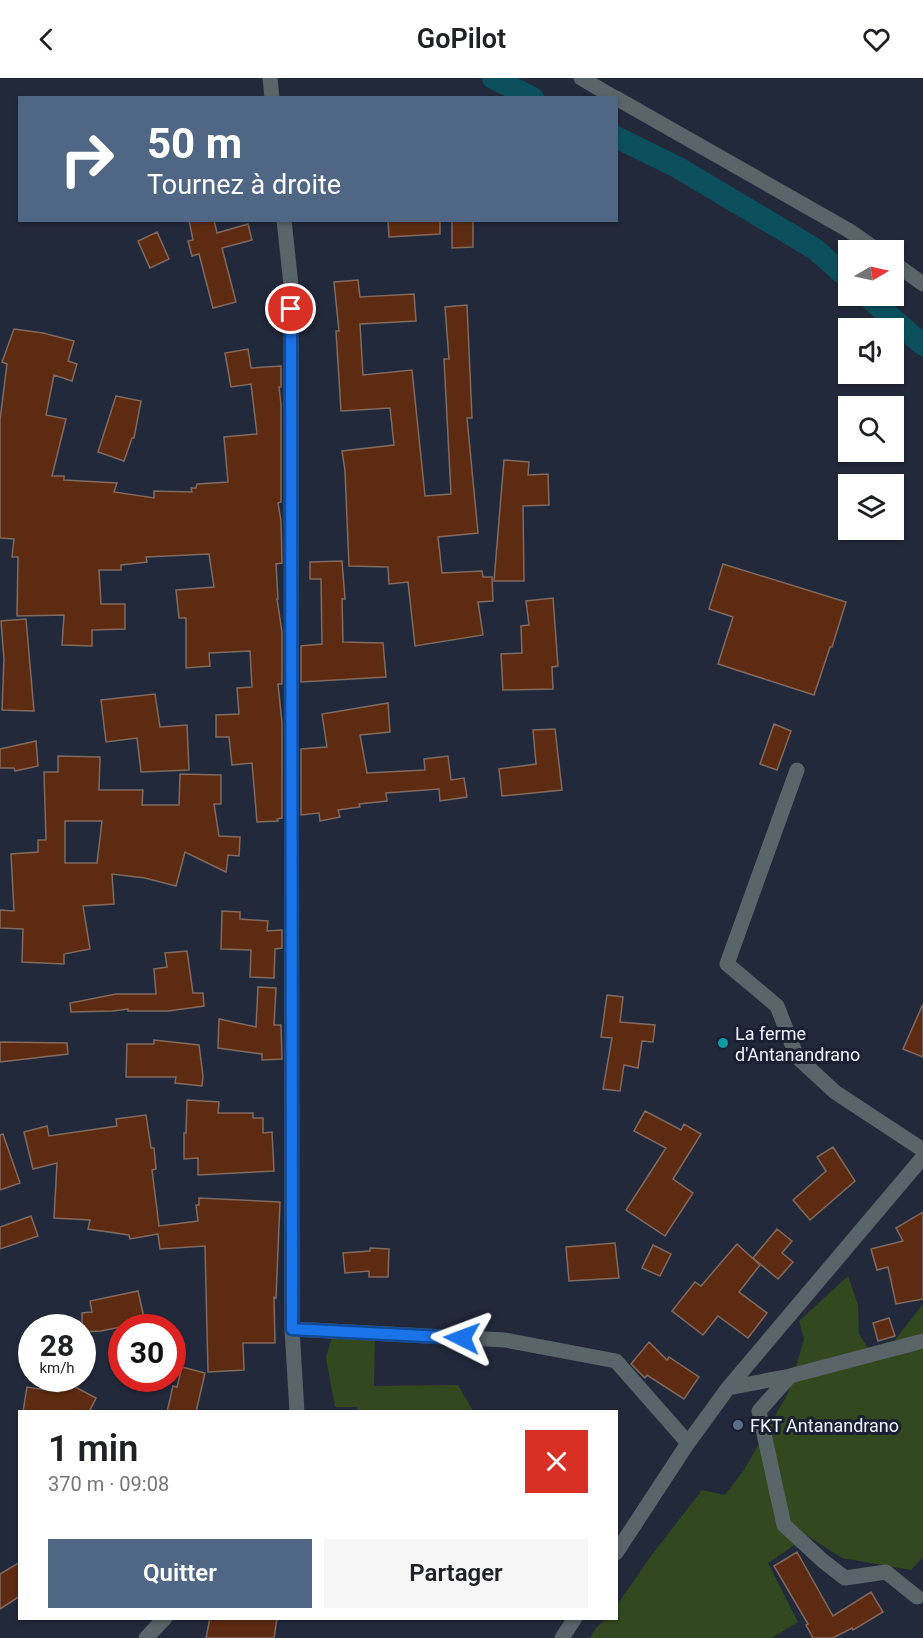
<!DOCTYPE html>
<html lang="fr">
<head>
<meta charset="utf-8">
<style>
  :root { --surface:#fff; --page:#f6f6f6; --text:#202124; --muted:#757577; --accent:#506685 }
  body { margin:0; font-family:Roboto,sans-serif; background:var(--page); color:var(--text); height:100vh; display:flex; flex-direction:column; font-size:22px; white-space:nowrap }
  * { box-sizing:border-box; margin:0 }
  p { font-size:20px; color:var(--muted) }
  .icon { flex:none; width:33px; height:33px; fill:none; stroke:currentColor; stroke-width:2; stroke-linecap:round; stroke-linejoin:round }
  .map { position:relative; flex:1; overflow:hidden }
  .side { position:absolute; left:18px; top:1332px; width:600px; height:210px; display:flex; flex-direction:column; background:var(--surface); border-radius:0px; box-shadow:0 2px 4px #0004 }
  .side>* { flex:none }
  .hud { position:absolute; left:18px; top:18px; width:600px; height:126px; border-radius:0px; box-shadow:0 2px 4px #0004; background:#506685; color:#fff; overflow:hidden }
  .needle { width:39px; rotate:81deg }
  .tools { position:absolute; left:838px; top:162px; display:grid; gap:12px }
  .tools a { display:grid; place-items:center; width:66px; height:66px; border-radius:0px; background:var(--surface); box-shadow:0 2px 4px #0004; font-size:30px }
  .speed { position:absolute; left:18px; top:1236px; display:flex; gap:12px; font-size:30px; font-weight:700; text-align:center }
  .speed>* { display:grid; place-content:center; width:78px; height:78px; border-radius:50%; background:var(--surface); box-shadow:0 2px 4px #0004; line-height:1 }
  .speed small { font-size:15px; font-weight:400 }
  .speed .limit { border:9px solid #d22; background:#fff; color:#111 }
  .pin { position:absolute; display:grid; place-items:center; width:51px; height:51px; color:#fff; margin:-26px; border:3px solid #fff; border-radius:50%; box-shadow:0 2px 6px #0007 }
  .me { position:absolute; width:66px; margin:-33px; rotate:273deg; stroke-linejoin:round; filter:drop-shadow(0 0 4px #0008) }
  .turn { display:flex; align-items:center; gap:21px; height:126px; padding:0 30px; font-size:27px }
  .turn .icon { width:78px; height:78px; stroke-width:2.5 }
  .turn b { display:block; font-size:42px; line-height:51px }
  .round { display:grid; place-items:center; flex:none; width:63px; height:63px; border-radius:0px; background:var(--page) }
  .overview { display:flex; align-items:center; justify-content:space-between; height:102px; padding:0 30px }
  h1 { font-size:36px; font-weight:600; line-height:45px }
  .button { display:flex; gap:12px; margin-top:auto; padding:12px 30px }
  .button a { flex:1; height:69px; border-radius:0px; background:var(--accent); color:#fff; font-size:24px; font-weight:600; line-height:69px; text-align:center }
  .button a+a { background:var(--page); color:var(--text) }
  header { display:flex; justify-content:space-between; align-items:center; height:78px; padding:0 30px; background:var(--surface); font-size:27px; font-weight:600 }
  .map>svg:first-child { display:block }
  .green { fill:#32481e }
  .lines { fill:none; stroke-linecap:round; stroke-linejoin:round }
  .canal { stroke:#0c505d; stroke-width:22 }
  .building { fill:#5d2b11; stroke:#816a5f; stroke-width:1.5; fill-rule:evenodd }
  .minor { stroke:#5a6569; stroke-width:15 }
  .route-casing { stroke:#114b97; stroke-width:15 }
  .route { stroke:#1a73e8; stroke-width:10 }
  .culture-dot { fill:#0f9aa8; stroke:#192031; stroke-width:2 }
  .service-dot { fill:#5c6f8a; stroke:#192031; stroke-width:2 }
  .labels { text-anchor:middle; dominant-baseline:central; stroke-width:6; stroke-linejoin:round; paint-order:stroke }
  .poi-label { font-size:18px; fill:#ecf2fe; stroke:#192031; text-anchor:start }
</style>
</head>
<body>
<header><svg class="icon" aria-label="back" viewBox="0 0 24 24"><path d="M15 5l-7 7 7 7"/></svg>GoPilot<svg class="icon" aria-label="heart" viewBox="0 0 24 24"><path d="M12 20l-8-8c-3-5 5-10 8-4 3-6 11-1 8 4z"/></svg></header>
<div class="map">
<svg width="923" height="1560" viewBox="0 0 923 1560">
  <rect width="100%" height="100%" fill="#22293b"/>
  <path class="green" d="M 848,1198 L 858,1227 L 859,1256 L 868,1270 L 895,1262 L 923,1226 L 923,1479 L 911,1492 L 842,1480 L 808,1458 L 768,1485 L 798,1544 L 772,1560 L 590,1560 L 596,1550 L 605,1541 L 616,1540 L 617,1527 L 651,1478 L 702,1412 L 725,1417 L 744,1392 L 788,1315 L 804,1261 L 799,1243 Z
    M 333,1253 L 375,1255 L 374,1308 L 458,1307 L 473,1333 L 357,1334 L 357,1329 L 335,1329 L 326,1280 Z"/>
  <g class="lines">
    <path class="canal" d="M 493,0 L 533,20
      M 616,59 L 677,89 L 815,171 L 849,201
      M 867,218 L 923,267"/>
  </g>
  <path class="building" d="M 189,142 L 214,142 L 217,155 L 248,146 L 252,162 L 222,170 L 236,224 L 213,230 L 199,176 L 192,178 L 188,163 L 193,162 Z
    M 388,142 L 440,142 L 440,156 L 389,159 Z
    M 452,142 L 473,142 L 473,169 L 452,170 Z
    M 157,154 L 169,181 L 150,190 L 138,163 Z
    M 358,202 L 360,219 L 414,216 L 416,243 L 360,246 L 363,297 L 412,292 L 425,418 L 451,416 L 444,281 L 449,281 L 445,229 L 467,227 L 472,340 L 467,340 L 478,455 L 438,459 L 442,495 L 482,493 L 483,499 L 492,499 L 493,523 L 478,524 L 483,557 L 415,568 L 408,504 L 389,506 L 388,489 L 349,488 L 345,393 L 342,373 L 394,367 L 390,330 L 341,333 L 336,253 L 339,253 L 334,204 Z
    M 14,251 L 43,255 L 74,263 L 68,283 L 77,286 L 72,303 L 54,297 L 46,337 L 66,341 L 52,398 L 64,398 L 64,402 L 117,405 L 114,414 L 154,420 L 154,413 L 192,414 L 191,410 L 196,410 L 197,406 L 228,404 L 224,359 L 257,356 L 251,306 L 231,309 L 225,275 L 248,271 L 251,290 L 281,288 L 281,309 L 279,309 L 281,326 L 281,424 L 278,425 L 281,443 L 282,485 L 276,486 L 278,521 L 277,521 L 282,554 L 282,606 L 278,606 L 282,645 L 282,740 L 277,741 L 278,743 L 257,744 L 252,685 L 232,687 L 229,659 L 216,659 L 216,637 L 239,636 L 237,610 L 252,609 L 250,573 L 209,575 L 210,588 L 186,590 L 186,540 L 179,540 L 176,512 L 214,509 L 209,476 L 146,479 L 147,484 L 121,487 L 121,492 L 99,492 L 101,526 L 125,526 L 125,551 L 92,552 L 92,568 L 62,567 L 64,537 L 17,538 L 18,479 L 12,479 L 14,461 L 0,460 L 0,342 L 7,286 L 2,284 Z
    M 116,318 L 141,323 L 134,360 L 132,360 L 124,383 L 98,374 Z
    M 504,382 L 529,384 L 528,397 L 548,396 L 549,427 L 523,428 L 524,503 L 494,503 Z
    M 342,483 L 345,521 L 342,521 L 343,564 L 383,565 L 386,599 L 301,604 L 301,568 L 322,566 L 321,501 L 310,501 L 310,484 Z
    M 723,486 L 846,524 L 832,569 L 830,569 L 814,617 L 718,586 L 733,539 L 709,531 Z
    M 553,520 L 558,588 L 552,589 L 553,611 L 503,612 L 501,576 L 522,575 L 521,548 L 529,547 L 526,523 Z
    M 26,541 L 34,633 L 2,632 L 4,581 L 1,543 Z
    M 155,616 L 160,649 L 187,647 L 189,692 L 141,694 L 137,660 L 106,664 L 101,622 Z
    M 388,625 L 390,654 L 360,657 L 367,695 L 425,692 L 424,681 L 448,678 L 451,702 L 464,700 L 467,719 L 440,723 L 439,711 L 386,715 L 387,723 L 359,726 L 360,729 L 338,732 L 340,739 L 320,743 L 319,735 L 301,737 L 301,671 L 327,669 L 322,636 Z
    M 774,646 L 791,653 L 777,692 L 760,686 Z
    M 555,651 L 562,712 L 502,718 L 499,691 L 536,686 L 533,652 Z
    M 36,663 L 38,688 L 15,693 L 14,690 L 0,690 L 0,671 Z
    M 58,678 L 100,679 L 99,712 L 143,712 L 142,727 L 179,727 L 180,696 L 221,697 L 221,726 L 214,726 L 219,758 L 240,759 L 239,778 L 228,777 L 226,794 L 185,774 L 176,808 L 145,800 L 112,796 L 114,826 L 83,828 L 90,871 L 64,876 L 64,886 L 22,884 L 23,851 L 0,850 L 0,832 L 14,833 L 11,776 L 38,774 L 38,762 L 46,762 L 44,694 L 58,694 ZM 65,743 L 102,743 L 97,785 L 65,785 Z
    M 222,833 L 240,834 L 240,841 L 268,843 L 267,853 L 282,852 L 282,870 L 275,871 L 274,900 L 250,899 L 251,872 L 221,871 Z
    M 187,873 L 193,915 L 203,915 L 204,928 L 168,933 L 128,933 L 128,931 L 113,933 L 71,934 L 70,925 L 116,916 L 156,916 L 154,891 L 167,889 L 165,875 Z
    M 258,909 L 276,910 L 274,947 L 281,947 L 282,981 L 262,982 L 262,976 L 218,970 L 219,941 L 256,949 Z
    M 607,917 L 623,919 L 620,944 L 655,947 L 653,964 L 642,963 L 638,990 L 624,987 L 620,1013 L 603,1011 L 612,960 L 601,959 Z
    M 923,926 L 923,979 L 903,971 Z
    M 154,962 L 199,967 L 203,998 L 202,1008 L 175,1005 L 176,999 L 126,999 L 127,966 L 154,966 Z
    M 0,964 L 67,965 L 68,976 L 0,984 Z
    M 187,1022 L 219,1024 L 218,1035 L 253,1035 L 253,1040 L 263,1040 L 263,1055 L 272,1054 L 274,1093 L 198,1097 L 198,1080 L 184,1081 L 184,1055 L 186,1055 Z
    M 645,1033 L 681,1052 L 684,1046 L 701,1056 L 673,1101 L 693,1115 L 665,1158 L 626,1132 L 666,1070 L 634,1053 Z
    M 146,1037 L 151,1070 L 154,1070 L 156,1091 L 152,1092 L 159,1148 L 198,1143 L 196,1127 L 199,1127 L 199,1120 L 280,1124 L 276,1220 L 274,1219 L 275,1265 L 243,1265 L 244,1292 L 208,1294 L 205,1168 L 160,1171 L 158,1156 L 130,1161 L 129,1157 L 88,1151 L 90,1142 L 54,1140 L 57,1085 L 33,1091 L 24,1054 L 47,1048 L 49,1058 L 117,1048 L 116,1041 Z
    M 3,1056 L 20,1105 L 0,1112 L 0,1057 Z
    M 833,1069 L 855,1103 L 810,1142 L 793,1122 L 826,1093 L 817,1079 Z
    M 923,1134 L 923,1221 L 896,1226 L 888,1189 L 877,1192 L 871,1171 L 903,1163 L 896,1150 Z
    M 31,1138 L 38,1158 L 0,1171 L 0,1149 Z
    M 777,1151 L 792,1163 L 782,1175 L 793,1184 L 778,1201 L 753,1180 Z
    M 615,1165 L 619,1200 L 569,1203 L 566,1169 Z
    M 737,1166 L 760,1187 L 739,1214 L 767,1235 L 748,1260 L 718,1238 L 703,1257 L 672,1233 L 695,1204 L 701,1208 Z
    M 653,1167 L 671,1176 L 660,1198 L 642,1190 Z
    M 370,1170 L 389,1171 L 388,1199 L 369,1199 L 369,1193 L 345,1195 L 343,1175 L 370,1173 Z
    M 138,1213 L 145,1244 L 101,1253 L 82,1254 L 82,1235 L 92,1234 L 90,1223 Z
    M 889,1240 L 895,1258 L 878,1263 L 873,1245 Z
    M 649,1264 L 667,1282 L 669,1279 L 699,1299 L 684,1321 L 647,1297 L 645,1300 L 631,1286 Z
    M 182,1289 L 205,1295 L 196,1334 L 167,1334 L 173,1308 L 177,1309 Z
    M 64,1303 L 96,1320 L 89,1334 L 23,1334 L 27,1309 L 59,1314 Z
    M 797,1474 L 833,1538 L 871,1514 L 883,1534 L 853,1552 L 852,1550 L 833,1560 L 813,1560 L 806,1547 L 808,1546 L 774,1488 Z
    M 20,1484 L 20,1518 L 0,1531 L 0,1496 Z
    M 210,1540 L 277,1540 L 274,1560 L 206,1560 Z"/>
  <g class="lines">
    <path class="minor" d="M 270,0 L 272,20
      M 581,0 L 615,20
      M 616,20 L 848,152 L 877,172
      M 284,142 L 291,207 L 292,1251 L 297,1334
      M 894,185 L 923,206
      M 797,692 L 727,886 L 777,928 L 797,979 L 835,1014 L 923,1072
      M 292,1251 L 505,1262 L 616,1283 L 688,1365
      M 790,1298 L 759,1333 L 784,1447 L 823,1483 L 845,1500 L 886,1494 L 917,1519
      M 728,1310 L 790,1298 L 923,1263
      M 616,1475 L 688,1365 L 728,1310 L 923,1079
      M 146,1560 L 165,1540
      M 562,1560 L 575,1540"/>
  </g>
  <g class="lines">
    <defs>
      <path id="route" d="M 291,231 L 292,1251 L 462,1260"/>
    </defs>
    <use href="#route" class="route-casing"/>
    <use href="#route" class="route"/>
  </g>
  <circle class="culture-dot" cx="723" cy="965" r="6"/>
  <circle class="service-dot" cx="738" cy="1347" r="6"/>
  <g class="labels">
    <g class="poi-label">
      <text x="735" y="955">La ferme<tspan x="735" dy="21">d'Antanandrano</tspan></text>
      <text x="750" y="1347">FKT Antanandrano</text>
    </g>
  </g>
</svg>
<div class="tools">
<a><svg class="needle" viewBox="-14 -14 28 28"><path d="M0-13l5 13h-10z" fill="#e53935"/><path d="M0 13l5-13h-10z" fill="#757577"/></svg></a>
<a><svg class="icon" aria-label="sound" viewBox="0 0 24 24"><path d="M4 9h4l5-4v14l-5-4H4zM17 9q2 3 0 6"/></svg></a>
<a><svg class="icon" aria-label="search" viewBox="0 0 24 24"><circle cx="10" cy="10" r="6"/><path d="M15 15l6 6"/></svg></a>
<a><svg class="icon" aria-label="layers" viewBox="0 0 24 24"><path d="M12 4l9 5-9 5-9-5zM3 14l9 5 9-5"/></svg></a>
</div>
<div class="speed"><div>28<small>km/h</small></div><div class="limit">30</div></div>
<div class="pin" style="left:291px;top:231px;background:#d93025"><svg class="icon" aria-label="arrive" viewBox="0 0 24 24"><path d="M6 21V4h12l-3 4 3 4H6"/></svg></div>
<svg class="me" style="left:462px;top:1260px" viewBox="-20 -20 40 40"><path d="M0-17L14 15 0 8-14 15z" fill="#1a73e8" stroke="#fff" stroke-width="4"/></svg>
<div class="hud">
<div class="turn"><svg class="icon" aria-label="right" viewBox="0 0 24 24"><path d="M7 20v-9h11M14 6l5 5-5 5"/></svg><div><b>50 m</b>Tournez à droite</div></div>
</div>
<section class="side">
<div class="overview"><div><h1>1 min</h1><p>370 m · 09:08</p></div><a class="round" style="background:#d93025;color:#fff"><svg class="icon" aria-label="close" viewBox="0 0 24 24"><path d="M6 6l12 12M18 6L6 18"/></svg></a></div>
<div class="button"><a>Quitter</a><a>Partager</a></div>
</section>
</div>
</body>
</html>
